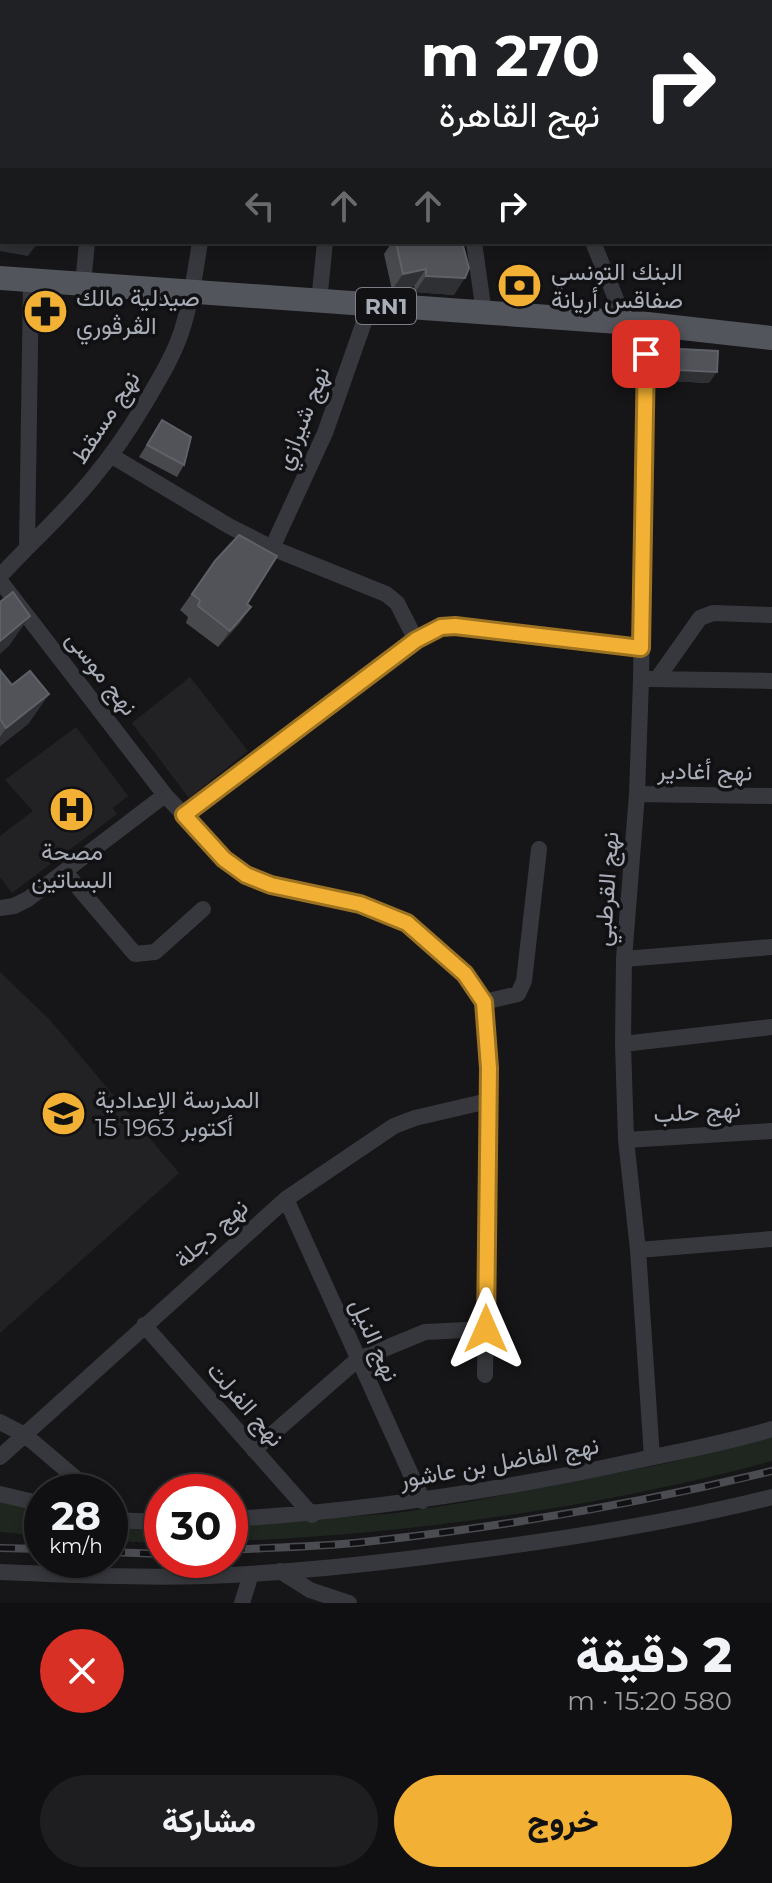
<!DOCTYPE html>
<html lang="ar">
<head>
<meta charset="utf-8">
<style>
  :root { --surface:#101012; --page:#1e1e20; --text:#f1f3f6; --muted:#9c9d9f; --line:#303032; --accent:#f2b134 }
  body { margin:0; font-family:Montserrat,Vazirmatn,sans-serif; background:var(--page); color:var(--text); direction:rtl; height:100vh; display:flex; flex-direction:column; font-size:30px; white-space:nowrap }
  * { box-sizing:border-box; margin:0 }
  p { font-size:26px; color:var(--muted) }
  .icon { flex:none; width:44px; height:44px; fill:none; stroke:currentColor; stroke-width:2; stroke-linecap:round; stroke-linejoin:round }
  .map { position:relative; height:1603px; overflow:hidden; direction:ltr }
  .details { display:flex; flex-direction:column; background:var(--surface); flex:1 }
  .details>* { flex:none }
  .hud { position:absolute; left:0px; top:0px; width:772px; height:244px; box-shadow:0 4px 12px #0003,0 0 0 2px var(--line); direction:rtl; background:#202124; color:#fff; overflow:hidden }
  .speed { position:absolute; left:24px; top:1474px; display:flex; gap:16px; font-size:40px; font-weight:700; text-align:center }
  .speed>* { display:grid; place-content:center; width:104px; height:104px; border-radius:50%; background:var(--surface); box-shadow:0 4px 12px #0003,0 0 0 2px var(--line); line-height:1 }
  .speed small { font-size:20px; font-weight:400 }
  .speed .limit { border:12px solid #d22; background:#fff; color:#111 }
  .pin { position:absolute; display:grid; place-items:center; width:68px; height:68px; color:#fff; margin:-34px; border-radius:16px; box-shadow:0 4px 12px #0006 }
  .me { position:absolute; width:88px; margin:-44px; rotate:0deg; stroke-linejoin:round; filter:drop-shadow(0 0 6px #0008) }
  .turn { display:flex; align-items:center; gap:28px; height:168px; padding:0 40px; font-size:36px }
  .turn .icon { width:104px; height:104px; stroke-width:2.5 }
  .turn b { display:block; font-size:56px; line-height:68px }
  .lanes { display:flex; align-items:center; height:76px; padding:0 40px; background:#0003; justify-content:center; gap:40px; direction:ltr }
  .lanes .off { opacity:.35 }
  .round { display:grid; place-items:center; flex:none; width:84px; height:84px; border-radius:42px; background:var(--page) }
  .summary { display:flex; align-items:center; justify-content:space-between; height:136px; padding:0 40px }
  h1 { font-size:48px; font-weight:800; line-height:60px }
  .primary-button { display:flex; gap:16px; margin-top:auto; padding:16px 40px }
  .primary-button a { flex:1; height:92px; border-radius:48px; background:var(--accent); color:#111; font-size:32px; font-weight:800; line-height:92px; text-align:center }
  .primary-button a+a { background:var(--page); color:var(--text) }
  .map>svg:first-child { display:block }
  .built { fill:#222225 }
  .green { fill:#1e261f }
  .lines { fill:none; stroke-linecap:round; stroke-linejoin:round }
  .lane { stroke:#37383d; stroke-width:8 }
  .street { stroke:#37383d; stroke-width:16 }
  .primary { stroke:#53555c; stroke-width:24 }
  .rail-casing { stroke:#4a4c52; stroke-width:8 }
  .rail { stroke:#111113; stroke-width:5; stroke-dasharray:15; stroke-linecap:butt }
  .wall { fill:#47494d }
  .shaded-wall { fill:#2f3033 }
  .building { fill:#525359; stroke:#5f6168; stroke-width:2 }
  .route-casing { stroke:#9d7322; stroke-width:20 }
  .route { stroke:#f2b134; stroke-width:14 }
  .labels { text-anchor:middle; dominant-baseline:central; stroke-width:7; stroke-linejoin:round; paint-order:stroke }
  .shield { fill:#111113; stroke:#7b7e86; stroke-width:2 }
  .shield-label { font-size:22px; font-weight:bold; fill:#a8adb8 }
  .poi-label { font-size:24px; fill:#a8adb8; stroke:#111113; text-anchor:start }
  .street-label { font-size:24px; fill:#a8adb8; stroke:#111113 }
</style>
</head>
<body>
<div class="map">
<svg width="772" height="1603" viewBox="0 0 772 1603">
  <rect width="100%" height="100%" fill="#161618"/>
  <path class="built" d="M 190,677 L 248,751 L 189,798 L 132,723 Z
    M 76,727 L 128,796 L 113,808 L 117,814 L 12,893 L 0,877 L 0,836 L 33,811 L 5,780 Z
    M 0,972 L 50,1020 L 179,1173 L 0,1333 Z"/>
  <path class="green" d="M 772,1437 L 772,1461 C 602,1507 406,1535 230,1541 L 230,1526 L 397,1513 L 467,1502 L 668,1463 Z
    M 0,1501 L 42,1512 L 42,1536 L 0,1532 Z
    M 110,1527 L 162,1529 L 162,1543 L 110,1541 Z"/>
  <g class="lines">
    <path class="lane" d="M 210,0 L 229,2"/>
    <path class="street" d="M 382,0 L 383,2
      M 111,2 L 111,0
      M 232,2 L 233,0
      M 474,242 L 484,313
      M 593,242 L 626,324
      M 83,284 L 87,242
      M 319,302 L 325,242
      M 647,324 L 641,680 L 637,794 L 624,959 L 623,1044 L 626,1140 L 638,1250 L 652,1457
      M 112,456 L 229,526 L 272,548 L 386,594 L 397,603 L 416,640
      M 27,548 C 76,500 109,464 144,405 C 158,381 172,359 181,333 C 191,303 195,273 200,242
      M 272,548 L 325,433 L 370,305
      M 0,576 L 27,548 L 31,281
      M 0,581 L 165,795
      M 650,679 L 772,681
      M 657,679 L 700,618 L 713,613 L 772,615
      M 637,794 L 772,796
      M 184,815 L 224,859 L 246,875 L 271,885 L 360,904 L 407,923 L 465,974 L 484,1002 L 489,1068 L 485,1375
      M 65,872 L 135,954 L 155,952 L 203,909
      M 0,908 L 14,906 L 28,899 L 165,795 L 184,815 L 416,640 L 441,627 L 455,626 L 641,648
      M 624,959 L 772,947
      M 484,1002 L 518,994 L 524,981 L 539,849
      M 623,1044 L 772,1027
      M 626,1140 L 772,1131
      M 286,1199 L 423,1501
      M 638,1250 L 772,1239
      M 144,1325 L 312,1515
      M 0,1422 L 25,1435 L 92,1492
      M 254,1450 L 357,1360 L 425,1332 L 486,1329
      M 0,1457 L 286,1199 L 394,1126 L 415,1118 L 488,1101
      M 0,1494 L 42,1504
      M 230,1519 C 367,1511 501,1490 635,1461 C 681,1451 727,1443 772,1429
      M 110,1520 L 162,1522
      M 280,1571 L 310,1590 L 349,1603
      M 0,1572 C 69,1575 138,1578 207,1576 C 290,1573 372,1564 455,1553 C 561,1540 668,1523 772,1497
      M 242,1603 L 251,1574"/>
    <path class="primary" d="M 0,278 L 647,324 L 772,338"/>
    <defs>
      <path id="rail" d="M 0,1548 L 42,1549
        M 230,1550 C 274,1547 320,1547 364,1542 C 501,1527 638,1504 772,1471
        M 110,1552 L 162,1554"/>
    </defs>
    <use href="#rail" class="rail-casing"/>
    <use href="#rail" class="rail"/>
  </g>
  <path class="wall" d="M 2,157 L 2,205 L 0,205 L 0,164 Z
    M 392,242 L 462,242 L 454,295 L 415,292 L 414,286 L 392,290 L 384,254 Z
    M 680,349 L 709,383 L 671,381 L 672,360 Z
    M 162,420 L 184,465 L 177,477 L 139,457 Z
    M 215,561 L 247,604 L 240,623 L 218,647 L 186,623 L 188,617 L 180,610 Z
    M 0,670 L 12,685 L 49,694 L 28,724 L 0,746 Z"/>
  <path class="shaded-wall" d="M 2,193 L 2,205 L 0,205 L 0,196 Z
    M 0,239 L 2,239 L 2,242 L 19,242 L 36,245 L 28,256 L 0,251 Z
    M 426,269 L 414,286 L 392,290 L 403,274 Z
    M 426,276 L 465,278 L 454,295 L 415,292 Z
    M 678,370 L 717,372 L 709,383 L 671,381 Z
    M 251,607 L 240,623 L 218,647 L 230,631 Z
    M 30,616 L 9,646 L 0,654 L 0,641 Z
    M 49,694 L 28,724 L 0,746 L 0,737 L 6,728 Z"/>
  <path class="building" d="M 0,211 L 2,212 L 2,239 L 0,239 Z
    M 19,242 L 37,242 L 36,245 Z
    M 396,242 L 462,242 L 469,268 L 465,278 L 426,276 L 426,269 L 403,274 Z
    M 680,349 L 718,351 L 717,372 L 678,370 Z
    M 162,420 L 191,437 L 184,465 L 147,445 Z
    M 239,535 L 277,556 L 247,604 L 251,607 L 230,631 L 198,606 L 200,600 L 192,594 L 215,561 Z
    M 13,592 L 30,616 L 0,641 L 0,602 Z
    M 0,670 L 12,685 L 30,671 L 49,694 L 6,728 L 0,719 Z"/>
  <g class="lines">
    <defs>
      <path id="route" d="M 486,1329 L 489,1068 L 484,1002 L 465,974 L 407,923 L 360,904 L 271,885 L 246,875 L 224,859 L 184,815 L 416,640 L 441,627 L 455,626 L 641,648 L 646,354"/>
    </defs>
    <use href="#route" class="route-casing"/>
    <use href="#route" class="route"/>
  </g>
  <defs>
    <symbol id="bank-disc" viewBox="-11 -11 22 22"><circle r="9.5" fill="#f2b134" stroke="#111113"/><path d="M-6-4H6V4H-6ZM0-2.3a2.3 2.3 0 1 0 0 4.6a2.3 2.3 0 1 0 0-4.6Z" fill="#111"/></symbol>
    <symbol id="pharmacy-disc" viewBox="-11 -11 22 22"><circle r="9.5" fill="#f2b134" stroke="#111113"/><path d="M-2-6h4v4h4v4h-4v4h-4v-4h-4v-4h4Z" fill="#111"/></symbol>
    <symbol id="hospital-disc" viewBox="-11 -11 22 22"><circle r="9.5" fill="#f2b134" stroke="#111113"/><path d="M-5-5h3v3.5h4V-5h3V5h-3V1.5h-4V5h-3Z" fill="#111"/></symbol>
    <symbol id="school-disc" viewBox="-11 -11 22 22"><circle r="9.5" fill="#f2b134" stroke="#111113"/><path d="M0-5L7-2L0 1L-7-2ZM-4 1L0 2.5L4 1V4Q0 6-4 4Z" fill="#111"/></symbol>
  </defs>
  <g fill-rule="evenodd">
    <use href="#bank-disc" x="494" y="260" width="51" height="51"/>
    <use href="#pharmacy-disc" x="20" y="286" width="51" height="51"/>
    <use href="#hospital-disc" x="46" y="784" width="51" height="51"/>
    <use href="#school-disc" x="38" y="1088" width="51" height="51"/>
  </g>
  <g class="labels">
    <rect class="shield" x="356" y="288" width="60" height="36" rx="6"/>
    <g class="shield-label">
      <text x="386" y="306">RN1</text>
    </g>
    <g class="poi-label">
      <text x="551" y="271">البنك التونسي<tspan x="551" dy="28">صفاقس أريانة</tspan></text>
      <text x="76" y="297">صيدلية مالك<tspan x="76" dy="28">الڤرڤوري</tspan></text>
      <text x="72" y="851" text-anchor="middle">مصحة<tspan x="72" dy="28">البساتين</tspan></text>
      <text x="95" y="1099">المدرسة الإعدادية<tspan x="95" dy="28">15 أكتوبر 1963</tspan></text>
    </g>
    <g class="street-label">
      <text transform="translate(105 417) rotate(-57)">نهج مسقط</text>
      <text transform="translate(302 418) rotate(-68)">نهج شيرازي</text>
      <text transform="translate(102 673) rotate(52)">نهج موسى</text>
      <text transform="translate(705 771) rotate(1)">نهج أغادير</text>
      <text transform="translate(606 889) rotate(-86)">نهج القرطبي</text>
      <text transform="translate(697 1111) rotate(-4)">نهج حلب</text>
      <text transform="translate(211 1233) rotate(-42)">نهج دجلة</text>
      <text transform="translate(375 1340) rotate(66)">نهج النيل</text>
      <text transform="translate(246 1404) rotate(49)">نهج الفرلت</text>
      <text transform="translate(499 1462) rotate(-10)">نهج الفاضل بن عاشور</text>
    </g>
  </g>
</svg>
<div class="speed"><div>28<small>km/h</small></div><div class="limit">30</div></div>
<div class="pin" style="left:646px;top:354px;background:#d93025"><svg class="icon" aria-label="arrive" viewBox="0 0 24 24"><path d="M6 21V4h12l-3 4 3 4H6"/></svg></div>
<svg class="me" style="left:486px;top:1329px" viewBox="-20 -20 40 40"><path d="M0-17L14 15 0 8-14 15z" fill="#f2b134" stroke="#fff" stroke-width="4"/></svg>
<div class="hud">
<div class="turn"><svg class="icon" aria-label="right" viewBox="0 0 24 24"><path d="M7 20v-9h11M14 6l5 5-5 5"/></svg><div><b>270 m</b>نهج القاهرة</div></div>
<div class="lanes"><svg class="icon off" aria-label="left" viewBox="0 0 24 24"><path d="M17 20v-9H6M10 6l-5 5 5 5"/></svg><svg class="icon off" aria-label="ahead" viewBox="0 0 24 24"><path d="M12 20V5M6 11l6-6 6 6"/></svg><svg class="icon off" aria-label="ahead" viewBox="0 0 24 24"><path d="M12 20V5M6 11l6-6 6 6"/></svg><svg class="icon" aria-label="right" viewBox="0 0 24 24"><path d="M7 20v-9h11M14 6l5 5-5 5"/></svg></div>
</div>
</div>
<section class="details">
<div class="summary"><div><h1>2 دقيقة</h1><p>580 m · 15:20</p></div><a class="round" style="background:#d93025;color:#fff"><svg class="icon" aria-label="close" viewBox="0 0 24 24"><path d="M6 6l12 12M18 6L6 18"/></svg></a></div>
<div class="primary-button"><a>خروج</a><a>مشاركة</a></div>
</section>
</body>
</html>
